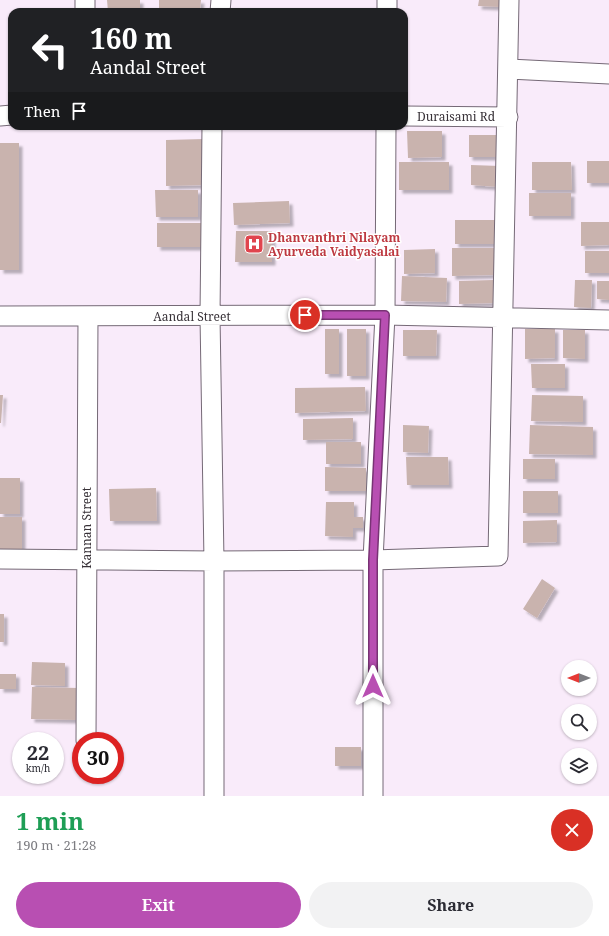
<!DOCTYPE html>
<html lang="en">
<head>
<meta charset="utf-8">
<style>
  :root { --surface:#fff; --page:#f2f2f3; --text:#2b2b33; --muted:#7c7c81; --accent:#b84fb2 }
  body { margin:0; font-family:"Noto Serif",serif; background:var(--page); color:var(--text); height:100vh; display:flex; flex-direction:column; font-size:15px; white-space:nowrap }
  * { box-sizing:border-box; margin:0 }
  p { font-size:13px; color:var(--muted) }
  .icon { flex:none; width:22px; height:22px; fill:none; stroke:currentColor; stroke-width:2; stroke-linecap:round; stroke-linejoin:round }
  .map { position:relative; height:796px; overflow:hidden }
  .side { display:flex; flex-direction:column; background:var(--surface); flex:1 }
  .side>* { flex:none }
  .hud { position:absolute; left:8px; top:8px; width:400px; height:122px; border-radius:12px; box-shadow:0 1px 3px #0004; background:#202124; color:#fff; overflow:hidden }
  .needle { width:26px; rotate:270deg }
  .buttons { position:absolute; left:561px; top:660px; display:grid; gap:8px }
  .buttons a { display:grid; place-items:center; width:36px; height:36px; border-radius:50%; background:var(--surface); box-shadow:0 1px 3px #0004; font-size:20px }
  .speed { position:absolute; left:12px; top:732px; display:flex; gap:8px; font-size:20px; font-weight:700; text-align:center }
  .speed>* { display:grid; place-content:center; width:52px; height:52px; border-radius:50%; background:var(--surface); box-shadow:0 1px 3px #0004; line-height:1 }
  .speed small { font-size:10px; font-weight:400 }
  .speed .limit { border:6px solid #d22; background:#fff; color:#111 }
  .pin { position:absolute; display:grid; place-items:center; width:34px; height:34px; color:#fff; margin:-17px; border:2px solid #fff; border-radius:50%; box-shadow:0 1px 4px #0007 }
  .me { position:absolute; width:44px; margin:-22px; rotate:0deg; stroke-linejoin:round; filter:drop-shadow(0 0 3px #0008) }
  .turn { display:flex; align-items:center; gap:14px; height:84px; padding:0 16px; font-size:18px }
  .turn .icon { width:52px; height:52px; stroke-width:2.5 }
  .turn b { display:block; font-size:28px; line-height:34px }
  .then { display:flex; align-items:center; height:38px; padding:0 16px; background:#0003; gap:8px; font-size:15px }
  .round { display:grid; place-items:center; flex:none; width:42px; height:42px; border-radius:21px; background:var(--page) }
  .overview { display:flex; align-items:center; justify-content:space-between; height:68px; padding:0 16px }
  h1 { font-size:24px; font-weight:700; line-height:30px; color:#1e9e55 }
  .button { display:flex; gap:8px; margin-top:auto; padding:8px 16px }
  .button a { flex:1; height:46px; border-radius:24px; background:var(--accent); color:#fff; font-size:16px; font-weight:700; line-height:46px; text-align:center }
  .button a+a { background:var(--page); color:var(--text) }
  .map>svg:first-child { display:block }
  .building { fill:#c9b3ae; filter:url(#shadow) }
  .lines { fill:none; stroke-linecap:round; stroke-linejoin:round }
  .minor-casing { stroke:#756976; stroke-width:21 }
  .minor { stroke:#fff; stroke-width:19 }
  .route-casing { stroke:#783374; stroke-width:10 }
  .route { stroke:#b84fb2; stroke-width:7 }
  .labels { text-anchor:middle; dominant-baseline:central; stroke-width:3; stroke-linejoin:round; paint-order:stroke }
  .street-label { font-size:12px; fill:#383238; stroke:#fff }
  .health-label { font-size:12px; font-weight:bold; fill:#be3a42; stroke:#fff; text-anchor:start }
</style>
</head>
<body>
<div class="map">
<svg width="609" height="796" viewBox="0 0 609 796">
  <defs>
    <filter id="shadow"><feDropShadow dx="3.5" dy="3.5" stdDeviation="1" flood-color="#0004"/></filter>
  </defs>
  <rect width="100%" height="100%" fill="#f9ebfa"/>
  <path class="building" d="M 107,0 L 140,0 L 140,12 L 108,12 Z
    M 159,0 L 201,0 L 200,10 L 159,10 Z
    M 479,0 L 501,0 L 501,7 L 478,6 Z
    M 407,131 L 442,131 L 442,157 L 408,158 Z
    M 469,135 L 500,135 L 500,157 L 469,157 Z
    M 204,139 L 205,185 L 166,186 L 166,140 Z
    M 0,143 L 19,143 L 19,270 L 0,270 Z
    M 587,161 L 609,161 L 609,183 L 587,183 Z
    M 399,162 L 449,162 L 449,190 L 399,190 Z
    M 532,162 L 571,162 L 572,190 L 532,190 Z
    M 471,165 L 500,166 L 499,187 L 471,185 Z
    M 155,190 L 198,190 L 198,217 L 156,217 Z
    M 529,193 L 571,193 L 571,216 L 529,216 Z
    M 289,201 L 290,223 L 234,225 L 233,203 Z
    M 455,220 L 496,220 L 496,244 L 455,244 Z
    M 581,222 L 609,222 L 609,245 L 581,246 Z
    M 157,223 L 201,223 L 201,247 L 157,247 Z
    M 236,231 L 272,231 L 272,262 L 235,262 Z
    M 452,248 L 494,248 L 494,275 L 452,276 Z
    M 435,249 L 435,273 L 404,274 L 404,250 Z
    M 585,251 L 609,251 L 609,273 L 585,273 Z
    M 402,276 L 447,278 L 446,302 L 401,301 Z
    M 493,280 L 494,303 L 459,304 L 459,281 Z
    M 575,280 L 592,280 L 591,308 L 574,307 Z
    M 597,281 L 609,281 L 609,300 L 597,299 Z
    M 325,329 L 339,329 L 339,374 L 325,374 Z
    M 347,329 L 366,329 L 366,376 L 347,376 Z
    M 525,329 L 555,329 L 555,358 L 525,359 Z
    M 403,330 L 437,330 L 436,356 L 403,356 Z
    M 563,330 L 585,330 L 585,359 L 563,358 Z
    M 531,364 L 565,364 L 565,388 L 532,388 Z
    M 365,387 L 366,411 L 295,413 L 295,388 Z
    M 0,395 L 3,395 L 1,423 L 0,423 Z
    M 532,395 L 583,396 L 583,422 L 531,421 Z
    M 353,418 L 353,439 L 303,440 L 303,419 Z
    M 403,425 L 429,426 L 428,453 L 403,452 Z
    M 530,425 L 593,427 L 593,455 L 529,454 Z
    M 326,442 L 361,442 L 361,464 L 326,464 Z
    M 406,457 L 448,457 L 449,485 L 407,485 Z
    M 523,459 L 555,459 L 555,479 L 523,479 Z
    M 325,467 L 366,468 L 366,491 L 325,491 Z
    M 0,478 L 20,478 L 20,514 L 0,514 Z
    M 156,488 L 157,521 L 110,521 L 109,489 Z
    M 523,491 L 558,491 L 558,513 L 523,513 Z
    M 326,502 L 354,502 L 354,517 L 363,517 L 363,528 L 353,528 L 353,537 L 325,536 Z
    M 0,517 L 22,517 L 22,549 L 0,549 Z
    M 557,520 L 557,542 L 523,543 L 523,521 Z
    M 542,579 L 555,588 L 537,618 L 523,609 Z
    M 0,614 L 4,614 L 4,642 L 0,642 Z
    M 32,662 L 65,663 L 65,686 L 31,685 Z
    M 0,674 L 16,674 L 16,689 L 0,689 Z
    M 32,687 L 79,688 L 78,720 L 31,719 Z
    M 335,747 L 361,747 L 361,766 L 335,766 Z"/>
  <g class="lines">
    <defs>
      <path id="minor" d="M 85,0 L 85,12
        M 220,12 L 221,0
        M 387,12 L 387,0
        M 509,69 L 609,74
        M 0,116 L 12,115
        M 404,116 L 508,117
        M 212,126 L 210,316 L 214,561 L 214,796
        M 0,316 L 385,315 L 609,320
        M 0,559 L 214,561 L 373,560 L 498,556 L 509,0
        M 86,741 L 88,316
        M 373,796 L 373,560 L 385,315 L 386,126"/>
    </defs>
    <use href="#minor" class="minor-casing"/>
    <use href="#minor" class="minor"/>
  </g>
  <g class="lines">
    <defs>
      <path id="route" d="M 305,315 L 385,315 L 373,560 L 373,686"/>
    </defs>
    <use href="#route" class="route-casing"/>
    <use href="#route" class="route"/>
  </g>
  <defs>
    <symbol id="hospital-square" viewBox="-11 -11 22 22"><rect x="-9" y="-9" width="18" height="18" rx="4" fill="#e0444e" stroke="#fff"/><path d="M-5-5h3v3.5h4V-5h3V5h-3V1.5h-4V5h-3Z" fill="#fff"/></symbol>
  </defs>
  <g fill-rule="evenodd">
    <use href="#hospital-square" x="243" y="233" width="22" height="22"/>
  </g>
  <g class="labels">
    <g class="street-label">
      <text x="456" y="116">Duraisami Rd</text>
      <text x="192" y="316">Aandal Street</text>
      <text transform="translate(86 528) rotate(-90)">Kannan Street</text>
    </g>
    <g class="health-label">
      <text x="268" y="237">Dhanvanthri Nilayam<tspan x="268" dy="14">Ayurveda Vaidyasalai</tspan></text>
    </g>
  </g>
</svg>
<div class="buttons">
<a><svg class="needle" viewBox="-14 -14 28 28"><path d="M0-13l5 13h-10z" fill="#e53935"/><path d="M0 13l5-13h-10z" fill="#7c7c81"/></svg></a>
<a><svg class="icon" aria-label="search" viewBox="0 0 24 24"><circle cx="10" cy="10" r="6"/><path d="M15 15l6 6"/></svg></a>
<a><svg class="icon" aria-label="layers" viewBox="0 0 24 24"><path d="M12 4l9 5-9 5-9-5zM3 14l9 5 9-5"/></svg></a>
</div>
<div class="speed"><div>22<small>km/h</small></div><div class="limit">30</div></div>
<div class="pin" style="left:305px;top:315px;background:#d93025"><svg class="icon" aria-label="arrive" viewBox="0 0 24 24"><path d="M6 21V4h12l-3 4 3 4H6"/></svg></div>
<svg class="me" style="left:373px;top:686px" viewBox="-20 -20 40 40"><path d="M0-17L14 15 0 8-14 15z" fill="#b84fb2" stroke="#fff" stroke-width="4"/></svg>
<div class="hud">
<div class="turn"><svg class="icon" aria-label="left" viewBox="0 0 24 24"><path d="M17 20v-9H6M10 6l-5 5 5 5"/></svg><div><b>160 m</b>Aandal Street</div></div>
<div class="then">Then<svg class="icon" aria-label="arrive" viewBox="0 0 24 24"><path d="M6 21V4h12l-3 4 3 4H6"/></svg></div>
</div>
</div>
<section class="side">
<div class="overview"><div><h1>1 min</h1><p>190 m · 21:28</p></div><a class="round" style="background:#d93025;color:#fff"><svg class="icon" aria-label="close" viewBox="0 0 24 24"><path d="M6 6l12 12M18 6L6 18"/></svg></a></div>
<div class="button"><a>Exit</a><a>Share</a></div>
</section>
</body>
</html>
